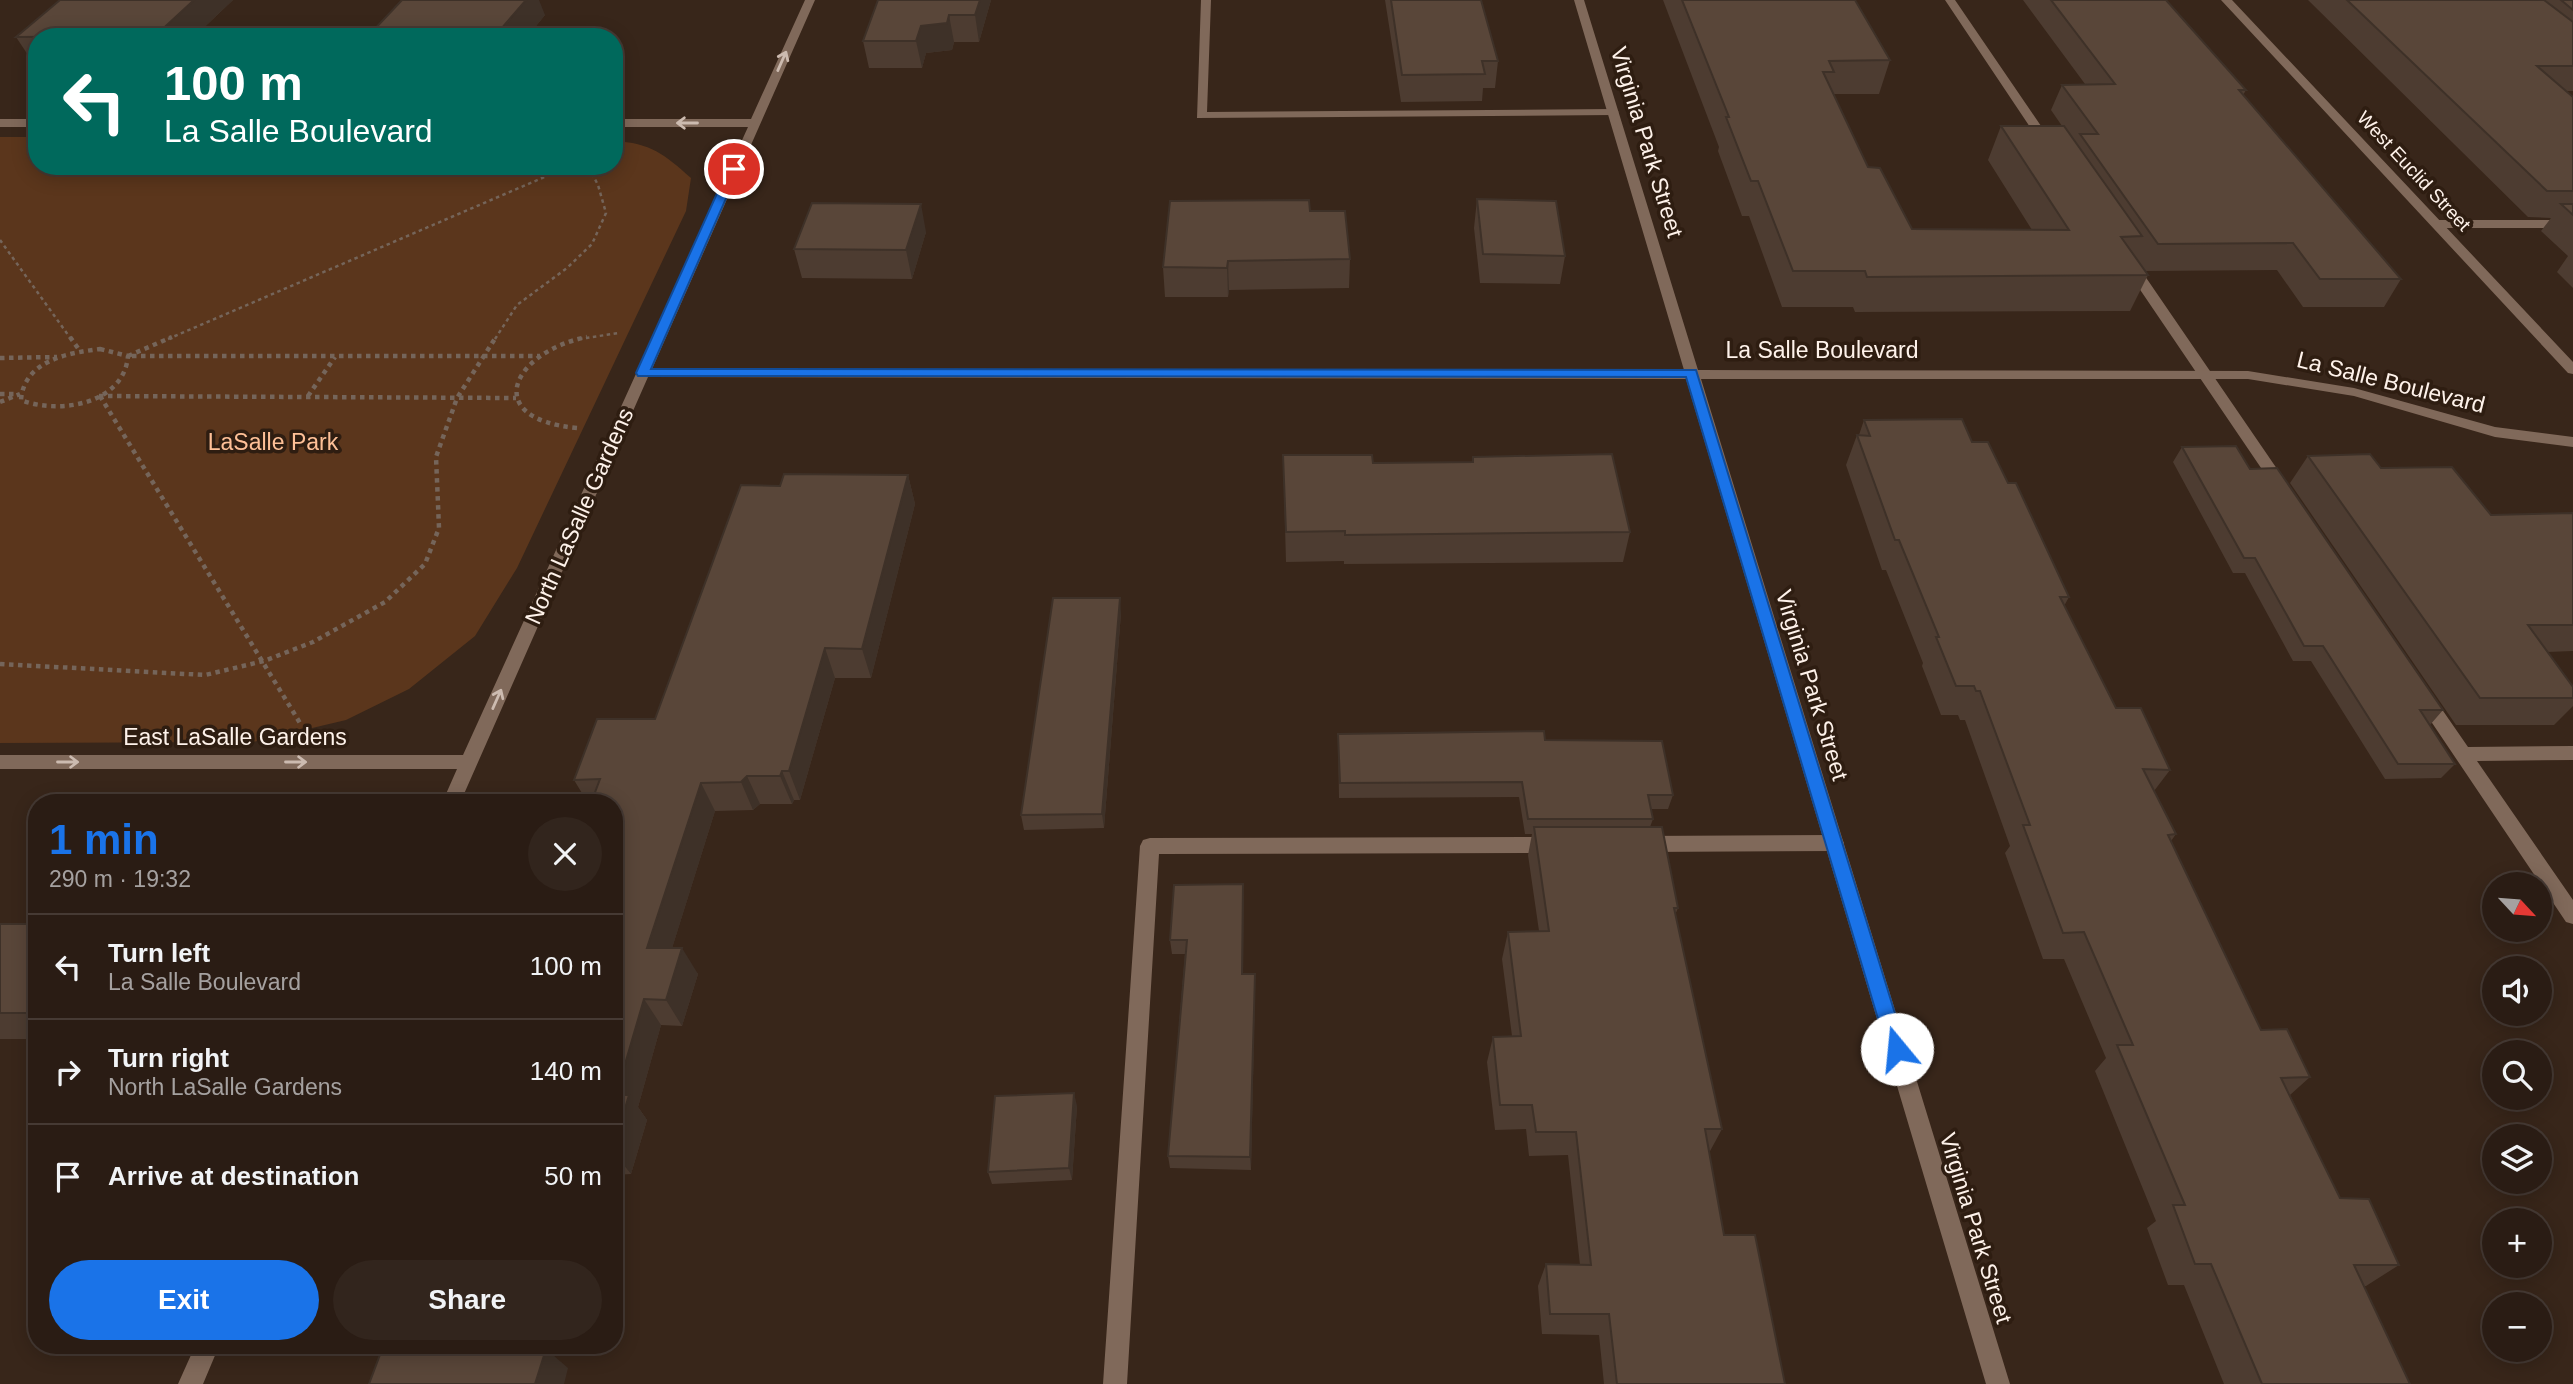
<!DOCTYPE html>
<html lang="en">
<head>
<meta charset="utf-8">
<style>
  :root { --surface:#2a1c14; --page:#32251d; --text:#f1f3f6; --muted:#a5a1a0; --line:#463a34; --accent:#1a73e8 }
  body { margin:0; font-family:Arial,sans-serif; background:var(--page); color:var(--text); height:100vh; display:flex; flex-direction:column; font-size:26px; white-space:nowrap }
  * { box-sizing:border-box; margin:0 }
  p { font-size:23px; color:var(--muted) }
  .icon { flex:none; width:38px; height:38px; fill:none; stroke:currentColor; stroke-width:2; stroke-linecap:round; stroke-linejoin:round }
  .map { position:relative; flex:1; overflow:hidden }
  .panel { position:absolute; left:28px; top:794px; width:595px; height:560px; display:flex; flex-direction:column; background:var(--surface); border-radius:28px; box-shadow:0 4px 18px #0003,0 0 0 2px var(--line) }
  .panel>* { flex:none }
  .guide { position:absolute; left:28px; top:28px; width:595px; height:147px; border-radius:28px; box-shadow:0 4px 18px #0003,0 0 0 2px var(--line); background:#00695c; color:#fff; overflow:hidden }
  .needle { width:46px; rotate:116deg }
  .fabs { position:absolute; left:2482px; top:872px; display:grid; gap:14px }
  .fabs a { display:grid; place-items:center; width:70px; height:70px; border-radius:50%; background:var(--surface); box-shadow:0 4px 18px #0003,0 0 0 2px var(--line); font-size:35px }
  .pin { position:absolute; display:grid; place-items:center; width:60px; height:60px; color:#fff; margin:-30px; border:4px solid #fff; border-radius:50%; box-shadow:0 2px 7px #0007 }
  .me { position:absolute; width:77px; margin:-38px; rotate:343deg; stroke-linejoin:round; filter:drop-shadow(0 0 5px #0008) }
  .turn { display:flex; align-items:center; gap:24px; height:147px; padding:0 21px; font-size:32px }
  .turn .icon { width:91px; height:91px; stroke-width:2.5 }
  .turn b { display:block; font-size:49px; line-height:60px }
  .round { display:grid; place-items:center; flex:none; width:74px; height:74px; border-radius:37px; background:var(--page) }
  .overview { display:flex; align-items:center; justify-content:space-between; height:119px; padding:0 21px }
  h1 { font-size:42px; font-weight:700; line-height:52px; color:var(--accent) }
  .button { display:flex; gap:14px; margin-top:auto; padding:14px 21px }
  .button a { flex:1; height:80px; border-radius:42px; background:var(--accent); color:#fff; font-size:28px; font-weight:700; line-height:80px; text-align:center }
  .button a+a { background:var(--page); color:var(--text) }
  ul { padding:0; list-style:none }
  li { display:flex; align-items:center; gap:21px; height:105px; padding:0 21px; border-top:2px solid var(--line) }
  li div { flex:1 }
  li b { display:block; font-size:26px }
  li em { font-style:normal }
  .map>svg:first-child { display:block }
  .green { fill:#5b361c }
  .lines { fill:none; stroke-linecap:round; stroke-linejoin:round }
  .path-far1 { stroke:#75655a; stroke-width:2.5; stroke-dasharray:3.5 3.5; stroke-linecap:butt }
  .path { stroke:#75655a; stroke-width:4.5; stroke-dasharray:4.5 4.5; stroke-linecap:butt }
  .lane { fill:#80695a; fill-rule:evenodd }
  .street { fill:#80695a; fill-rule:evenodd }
  .wall { fill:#4d3c31 }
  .shaded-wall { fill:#3e3128 }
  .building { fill:#594639; stroke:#3e3128; stroke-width:2 }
  .oneway { stroke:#ccbbb0 }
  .route { fill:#1a73e8; stroke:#114b97; stroke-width:2 }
  .labels { text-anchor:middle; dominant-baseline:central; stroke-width:7; stroke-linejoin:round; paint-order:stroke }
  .far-street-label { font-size:19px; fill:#fef2ea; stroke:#2e1d11 }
  .street-label { font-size:23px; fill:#fef2ea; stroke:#2e1d11 }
  .park-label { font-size:23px; fill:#fec097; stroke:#2e1d11 }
</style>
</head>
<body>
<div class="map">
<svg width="2573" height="1384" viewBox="0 0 2573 1384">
  <rect width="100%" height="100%" fill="#38261a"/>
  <path class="green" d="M 0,137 L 37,137 L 37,166 L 614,166 L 614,141 C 651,143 664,154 691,178 L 686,211 L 517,568 L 475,636 L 409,689 L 346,720 L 253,742 L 0,743 Z"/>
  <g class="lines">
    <path class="path-far1" d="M 204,166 L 246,166
      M 0,240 L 71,339
      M 168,339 L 570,166
      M 495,339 L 517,305 L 567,268 L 592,244 L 606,213 L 598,185 L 588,166
      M 579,339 L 619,333"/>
    <path class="path" d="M 70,337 L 80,351
      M 100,349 L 128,356 C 124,404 59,415 21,400 C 24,361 67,353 100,349 Z
      M 128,356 L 172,337
      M 132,356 L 540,356
      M 0,358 L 57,357
      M 0,394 L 16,394
      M 99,396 L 516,398
      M 100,396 L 300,723
      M 308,396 L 335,357
      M 0,402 L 20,394
      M 577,428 C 480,419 512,352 587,337
      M 0,664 L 205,675 L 264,661 L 313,642 L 385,602 L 425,564 L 439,528 L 436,457 L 457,398 L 496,337"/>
    <path class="lane" d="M 1201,0 L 1211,0 L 1207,112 L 1613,109 L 1619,112 L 1613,115 L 1197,118 Z
      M 1945,0 L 1955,0 L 2054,145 L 2052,148 L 2044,148 Z
      M 2573,220 L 2573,228 L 2438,228 L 2432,224 L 2438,220 Z
      M 2131,262 L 2136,263 L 2286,482 L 2289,486 L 2286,490 L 2276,490 L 2124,266 Z
      M 2424,690 L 2430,692 L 2468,747 L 2573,746 L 2573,760 L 2477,761 L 2573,900 L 2573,924 L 2566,922 L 2418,702 L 2415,697 L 2418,692 Z
      M 1834,835 L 1841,837 L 1844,843 L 1841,849 L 1834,851 L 1641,852 L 1634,850 L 1631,844 L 1634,838 L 1641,836 Z
      M 1553,837 L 1560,839 L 1563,845 L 1560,851 L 1553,853 L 1159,854 L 1127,1384 L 1103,1384 L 1140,846 L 1143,840 L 1150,838 Z"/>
    <path class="street" d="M 805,0 L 815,0 L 652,369 L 1684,370 L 1574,0 L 1584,0 L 1698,370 L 2248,371 L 2354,388 L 2495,427 L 2573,437 L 2573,447 L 2495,437 L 2354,396 L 2248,379 L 1701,379 L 2010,1384 L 1986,1384 L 1686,379 L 648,377 L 460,803 L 442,803 L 457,769 L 0,769 L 0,755 L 463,755 L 748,127 L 614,127 L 614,119 L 751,119 Z
      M 2221,0 L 2232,0 L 2573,362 L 2573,374 L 2568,373 Z
      M 0,119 L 37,119 L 37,127 L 0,127 Z
      M 195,1346 L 219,1346 L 203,1384 L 178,1384 Z"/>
  </g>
  <path class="wall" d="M 60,0 L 233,0 L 194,37 L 37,37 L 37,61 L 32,61 L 16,37 Z
    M 991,0 L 979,42 L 954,42 L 952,50 L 926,53 L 922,68 L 869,68 L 863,41 Z
    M 1385,0 L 1481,0 L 1498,61 L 1495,88 L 1483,88 L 1482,101 L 1401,102 Z
    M 1663,0 L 1855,0 L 1890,60 L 1879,94 L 1833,94 L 1868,167 L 1912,229 L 2032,230 L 1988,160 L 2001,126 L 2062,126 L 2051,110 L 2062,85 L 2085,84 L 2023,0 L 2166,0 L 2246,90 L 2243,95 L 2401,279 L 2384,307 L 2303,307 L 2277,270 L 2145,271 L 2148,275 L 2130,311 L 1855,312 L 1853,307 L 1782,307 L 1749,216 L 1742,216 L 1718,151 L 1719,147 Z
    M 2308,0 L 2573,0 L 2573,91 L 2566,91 L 2573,97 L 2573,288 L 2557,272 L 2568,256 L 2541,231 L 2551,218 L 2528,217 Z
    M 545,15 L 527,37 L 370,37 L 369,35 Z
    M 1477,199 L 1565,256 L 1560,284 L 1480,283 L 1474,228 Z
    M 1310,211 L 1350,259 L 1349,288 L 1229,290 L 1228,297 L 1165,297 L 1163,267 Z
    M 926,232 L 912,279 L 802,278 L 794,249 Z
    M 1864,420 L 1972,442 L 2008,483 L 2069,597 L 2064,606 L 2116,708 L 2170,770 L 2154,791 L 2176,834 L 2171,841 L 2261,1030 L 2310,1077 L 2290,1095 L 2340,1198 L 2399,1265 L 2366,1286 L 2364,1286 L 2410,1384 L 2224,1384 L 2184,1285 L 2168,1285 L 2147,1228 L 2156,1221 L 2095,1071 L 2106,1058 L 2064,959 L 2043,959 L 2005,853 L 2010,846 L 1965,720 L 1960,720 L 1958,715 L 1941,715 L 1922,666 L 1923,663 L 1886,570 L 1882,570 L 1846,465 L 1857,435 L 1859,435 Z
    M 2182,447 L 2250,469 L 2443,710 L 2430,725 L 2455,764 L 2441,778 L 2385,779 L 2311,661 L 2293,661 L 2245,573 L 2233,573 L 2173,462 Z
    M 1283,455 L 1373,463 L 1472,462 L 1473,457 L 1630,532 L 1623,562 L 1344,564 L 1344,561 L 1286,562 Z
    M 2308,456 L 2491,515 L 2573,513 L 2573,651 L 2547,652 L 2573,687 L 2573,706 L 2554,725 L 2456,725 L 2290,483 Z
    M 908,475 L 915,504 L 871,678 L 835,678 L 800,800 L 794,800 L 792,804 L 760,804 L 753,810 L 715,811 L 672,948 L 698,974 L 682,1026 L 661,1025 L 638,1107 L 647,1120 L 631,1174 L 614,1175 L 614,803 L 588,803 L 574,780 L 655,719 L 780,486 Z
    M 1121,613 L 1104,828 L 1024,830 L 1021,815 Z
    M 1338,734 L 1545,740 L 1673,795 L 1668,809 L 1651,809 L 1653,819 L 1650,827 L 1678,908 L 1675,915 L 1722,1129 L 1709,1153 L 1724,1235 L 1785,1384 L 1604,1384 L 1599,1335 L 1542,1334 L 1538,1286 L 1546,1264 L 1580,1265 L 1568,1155 L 1529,1156 L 1526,1129 L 1495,1130 L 1487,1062 L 1493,1037 L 1512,1036 L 1502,959 L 1508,932 L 1539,931 L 1528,855 L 1532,834 L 1525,834 L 1519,797 L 1339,798 Z
    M 1243,884 L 1243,974 L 1255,987 L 1251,1170 L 1170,1168 L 1168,1156 L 1185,954 L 1172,954 L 1170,940 Z
    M 0,924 L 37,924 L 37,1039 L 0,1039 Z
    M 1077,1106 L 1072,1180 L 992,1184 L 988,1172 Z"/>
  <path class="shaded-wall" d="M 194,0 L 233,0 L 194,37 L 155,37 Z
    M 526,0 L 539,0 L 545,15 L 527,37 L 496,37 Z
    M 980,0 L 991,0 L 979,42 L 975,15 Z
    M 949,15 L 954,42 L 952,50 L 926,53 L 922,68 L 916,41 L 921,26 Z
    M 921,204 L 926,232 L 912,279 L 906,250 Z
    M 1228,261 L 1229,290 L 1228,297 L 1227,268 Z
    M 908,475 L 915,504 L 871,678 L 862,649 Z
    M 1120,598 L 1121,613 L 1104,828 L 1102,814 Z
    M 825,648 L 835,678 L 800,800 L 789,771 Z
    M 782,771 L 794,800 L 792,804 L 780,776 Z
    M 747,776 L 760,804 L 753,810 L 741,782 Z
    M 701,783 L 715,811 L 664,974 L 647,948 Z
    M 1243,884 L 1244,899 L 1243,987 L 1242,974 Z
    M 682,948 L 698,974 L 682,1026 L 666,1000 Z
    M 1255,974 L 1255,987 L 1251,1170 L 1250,1157 Z
    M 644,999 L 661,1025 L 638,1107 L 647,1120 L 631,1174 L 614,1153 L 616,1095 Z
    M 1074,1093 L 1077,1106 L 1072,1180 L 1069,1168 Z
    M 546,1349 L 568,1368 L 564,1384 L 535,1384 Z"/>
  <path class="building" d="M 60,0 L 194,0 L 155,36 L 16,37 Z
    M 402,0 L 526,0 L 495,36 L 369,35 Z
    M 878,0 L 980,0 L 975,15 L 949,15 L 947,23 L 921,26 L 916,41 L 863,41 Z
    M 1391,0 L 1481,0 L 1498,61 L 1482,61 L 1485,74 L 1402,75 Z
    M 1682,0 L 1855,0 L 1890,60 L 1829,61 L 1834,72 L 1823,72 L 1868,167 L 1880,168 L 1912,229 L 2069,230 L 2001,126 L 2064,126 L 2142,236 L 2121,237 L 2148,275 L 1867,277 L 1865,271 L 1793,271 L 1758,181 L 1751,181 L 1726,117 L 1729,117 Z
    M 2051,0 L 2166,0 L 2246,90 L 2239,90 L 2401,279 L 2320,279 L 2293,243 L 2158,244 L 2080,134 L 2098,134 L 2062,85 L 2115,84 Z
    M 2347,0 L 2544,0 L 2573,22 L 2573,66 L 2537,66 L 2573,97 L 2573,191 L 2547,191 Z
    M 2561,0 L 2573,0 L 2573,10 Z
    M 1477,199 L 1556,201 L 1565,256 L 1483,254 Z
    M 1309,200 L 1310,211 L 1345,211 L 1350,259 L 1228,261 L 1227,268 L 1163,267 L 1170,201 Z
    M 812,203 L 921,204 L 906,250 L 794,249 Z
    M 2561,204 L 2573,204 L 2573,215 Z
    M 1962,419 L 1972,442 L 1988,442 L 2008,483 L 2016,483 L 2069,597 L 2060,597 L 2116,708 L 2141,708 L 2170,770 L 2143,769 L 2176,834 L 2168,835 L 2261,1030 L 2287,1029 L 2310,1077 L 2281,1078 L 2340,1198 L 2369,1199 L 2399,1265 L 2354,1265 L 2410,1384 L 2262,1384 L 2211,1264 L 2195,1264 L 2173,1205 L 2185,1205 L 2117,1045 L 2133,1045 L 2084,932 L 2063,933 L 2023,825 L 2030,825 L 1980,691 L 1976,691 L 1974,686 L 1956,686 L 1936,637 L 1939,637 L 1899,540 L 1895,540 L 1857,435 L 1870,436 L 1864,420 Z
    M 2236,446 L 2250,469 L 2277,468 L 2443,710 L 2420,710 L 2455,764 L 2398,764 L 2323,646 L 2304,646 L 2255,558 L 2244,558 L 2182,447 Z
    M 1612,454 L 1630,532 L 1345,535 L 1345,531 L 1286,532 L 1283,455 L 1372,455 L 1373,463 L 1473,462 L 1473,457 Z
    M 2370,454 L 2381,468 L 2452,467 L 2491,515 L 2573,513 L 2573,625 L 2528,625 L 2573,687 L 2573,698 L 2480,698 L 2308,456 Z
    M 784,474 L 908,475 L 862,649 L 825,648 L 789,771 L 782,771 L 780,776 L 747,776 L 741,782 L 701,783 L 647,948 L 682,948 L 666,1000 L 644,999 L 616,1095 L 629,1095 L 614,1145 L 614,803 L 591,803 L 600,779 L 574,780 L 597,719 L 655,719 L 741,485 L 780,486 Z
    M 1053,598 L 1120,598 L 1102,814 L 1021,815 Z
    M 1544,731 L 1545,740 L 1662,741 L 1673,795 L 1648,795 L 1653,819 L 1528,819 L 1522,782 L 1340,783 L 1338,734 Z
    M 1534,827 L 1662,827 L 1678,908 L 1674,908 L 1722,1129 L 1705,1129 L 1724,1235 L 1755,1235 L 1785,1384 L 1617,1384 L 1609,1314 L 1550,1314 L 1546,1264 L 1591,1265 L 1576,1132 L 1536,1132 L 1532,1105 L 1500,1105 L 1493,1037 L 1521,1036 L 1508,932 L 1549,931 Z
    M 1243,884 L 1242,974 L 1255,974 L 1250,1157 L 1168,1156 L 1187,940 L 1170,940 L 1174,885 Z
    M 0,924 L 37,924 L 37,1013 L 0,1013 Z
    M 1074,1093 L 1069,1168 L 988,1172 L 995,1096 Z
    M 546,1349 L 535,1384 L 369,1384 L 381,1352 Z"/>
  <defs><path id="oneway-shaft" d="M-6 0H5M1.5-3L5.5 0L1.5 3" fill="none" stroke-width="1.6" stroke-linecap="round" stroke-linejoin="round" transform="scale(1.75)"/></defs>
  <g class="oneway">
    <use href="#oneway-shaft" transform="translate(782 61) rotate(-66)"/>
    <use href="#oneway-shaft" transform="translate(687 123) rotate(180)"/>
    <use href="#oneway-shaft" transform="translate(497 699) rotate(-66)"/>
    <use href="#oneway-shaft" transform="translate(68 762)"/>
    <use href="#oneway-shaft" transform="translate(296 762)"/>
  </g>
  <path class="route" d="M 734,166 L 739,169 L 651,369 L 1696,370 L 1906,1049 L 1903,1056 L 1897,1058 L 1890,1056 L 1887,1049 L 1686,377 L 638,376 L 636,373 L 728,169 Z"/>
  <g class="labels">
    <g class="far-street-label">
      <text transform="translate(2414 171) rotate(47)">West Euclid Street</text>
    </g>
    <g class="street-label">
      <text transform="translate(1647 142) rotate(73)">Virginia Park Street</text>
      <text x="1822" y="350">La Salle Boulevard</text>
      <text transform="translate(2391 382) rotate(14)">La Salle Boulevard</text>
      <text transform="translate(579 516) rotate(-66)">North LaSalle Gardens</text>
      <text transform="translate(1812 685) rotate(73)">Virginia Park Street</text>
      <text x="235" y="737">East LaSalle Gardens</text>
      <text transform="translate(1976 1228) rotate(73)">Virginia Park Street</text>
    </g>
    <g class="park-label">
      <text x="273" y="442">LaSalle Park</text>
    </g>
  </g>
</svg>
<div class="fabs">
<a><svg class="needle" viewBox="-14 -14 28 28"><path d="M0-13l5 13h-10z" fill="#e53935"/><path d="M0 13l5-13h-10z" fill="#a5a1a0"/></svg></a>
<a><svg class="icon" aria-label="sound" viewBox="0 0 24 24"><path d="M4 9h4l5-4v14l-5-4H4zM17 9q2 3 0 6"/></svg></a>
<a><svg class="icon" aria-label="search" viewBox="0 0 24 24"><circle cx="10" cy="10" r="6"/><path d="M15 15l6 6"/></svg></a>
<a><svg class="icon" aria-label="layers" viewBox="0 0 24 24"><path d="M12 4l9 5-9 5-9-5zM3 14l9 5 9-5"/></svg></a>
<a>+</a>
<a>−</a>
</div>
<div class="pin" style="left:734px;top:169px;background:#d93025"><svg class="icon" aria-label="arrive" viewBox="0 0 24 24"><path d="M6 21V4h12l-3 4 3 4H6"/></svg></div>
<svg class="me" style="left:1897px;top:1049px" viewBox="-20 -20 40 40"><circle r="19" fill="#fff"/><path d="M0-13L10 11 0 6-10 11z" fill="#1a73e8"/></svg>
<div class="guide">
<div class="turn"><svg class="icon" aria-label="left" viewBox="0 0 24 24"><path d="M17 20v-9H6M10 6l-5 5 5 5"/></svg><div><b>100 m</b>La Salle Boulevard</div></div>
</div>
<section class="panel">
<div class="overview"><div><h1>1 min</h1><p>290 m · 19:32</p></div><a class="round"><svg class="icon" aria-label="close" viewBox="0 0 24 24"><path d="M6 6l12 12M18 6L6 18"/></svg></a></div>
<ul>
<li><svg class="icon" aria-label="left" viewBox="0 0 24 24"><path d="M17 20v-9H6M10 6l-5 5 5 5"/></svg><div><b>Turn left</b><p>La Salle Boulevard</p></div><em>100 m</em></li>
<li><svg class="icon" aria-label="right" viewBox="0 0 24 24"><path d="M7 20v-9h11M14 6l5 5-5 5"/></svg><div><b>Turn right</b><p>North LaSalle Gardens</p></div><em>140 m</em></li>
<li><svg class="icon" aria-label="arrive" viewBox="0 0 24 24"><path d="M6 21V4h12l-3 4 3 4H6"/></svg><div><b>Arrive at destination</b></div><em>50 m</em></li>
</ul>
<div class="button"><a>Exit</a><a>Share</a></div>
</section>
</div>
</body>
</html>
